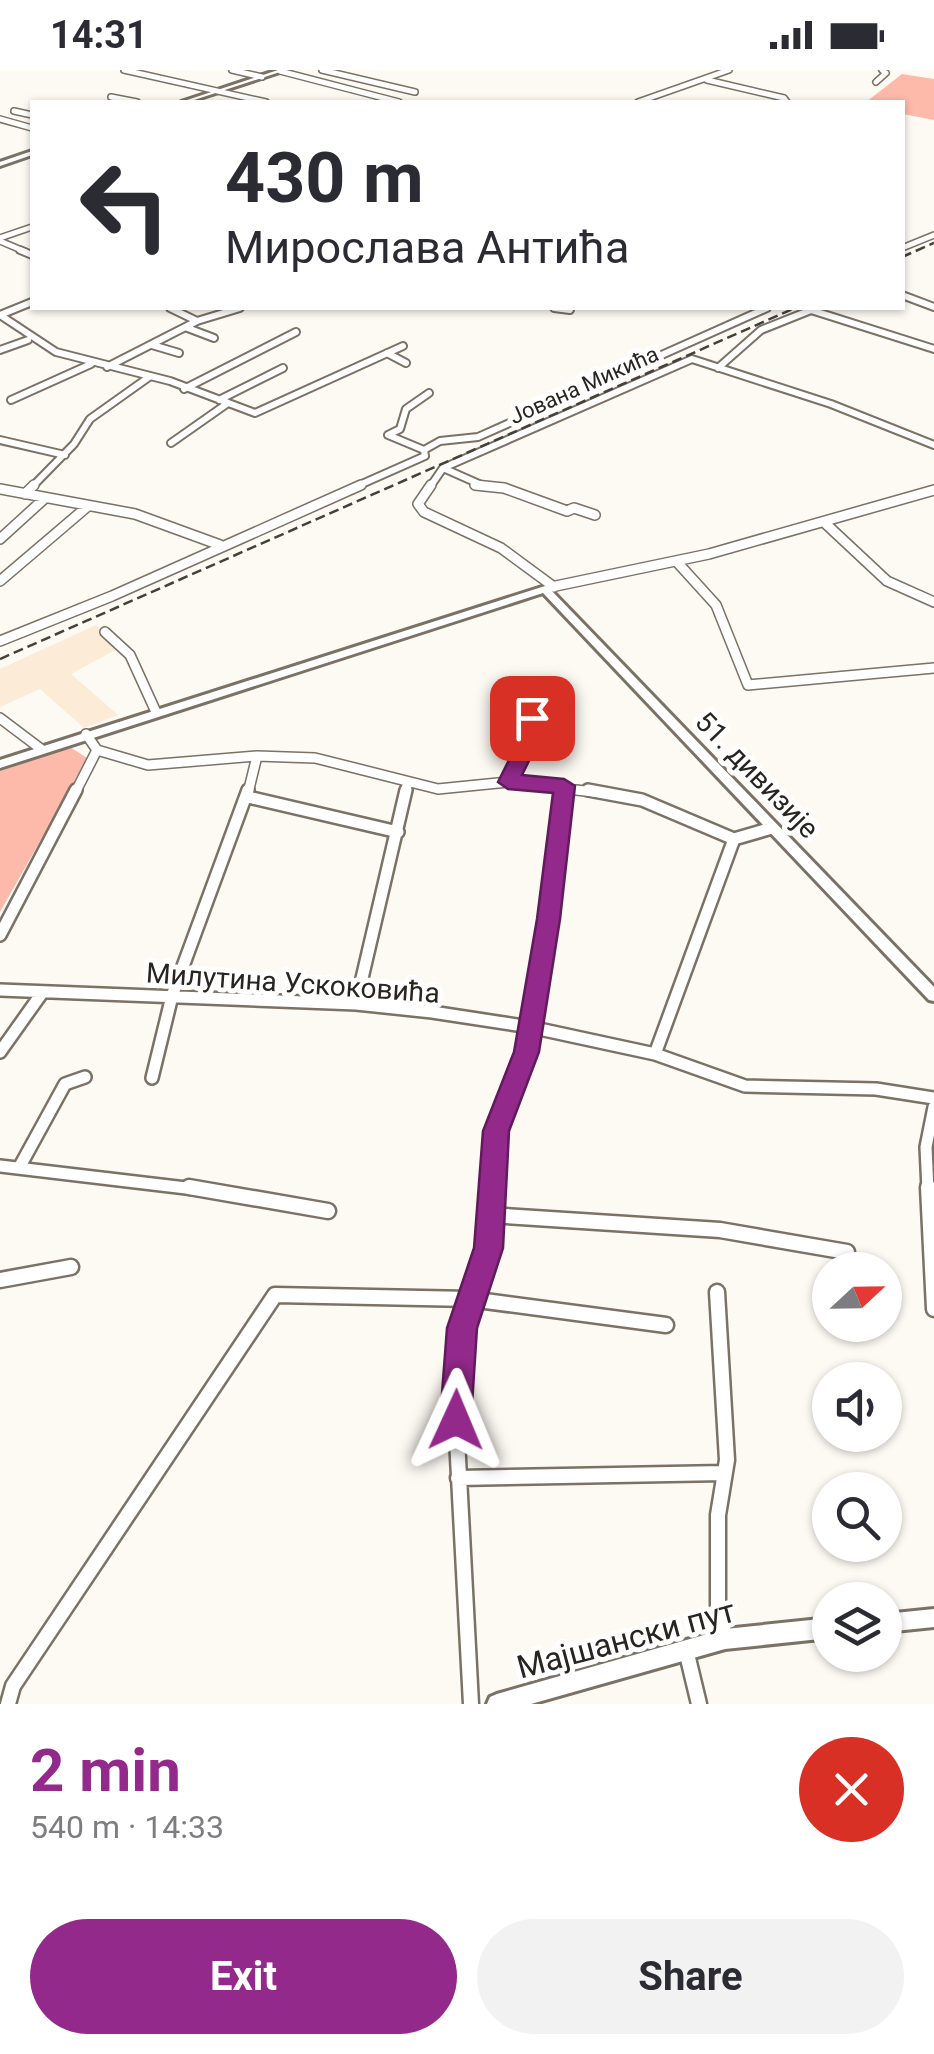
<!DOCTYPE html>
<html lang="en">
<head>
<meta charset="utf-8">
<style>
  :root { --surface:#fff; --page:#f2f2f3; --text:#2b2b33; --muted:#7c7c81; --accent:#94298c }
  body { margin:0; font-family:Roboto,sans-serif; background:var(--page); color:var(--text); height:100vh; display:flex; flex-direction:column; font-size:38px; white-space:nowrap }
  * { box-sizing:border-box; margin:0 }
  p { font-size:32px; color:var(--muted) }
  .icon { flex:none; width:55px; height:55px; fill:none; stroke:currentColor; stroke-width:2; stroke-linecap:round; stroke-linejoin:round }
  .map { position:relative; height:1634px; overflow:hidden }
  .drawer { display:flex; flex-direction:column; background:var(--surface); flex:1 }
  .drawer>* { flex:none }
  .guide { position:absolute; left:30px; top:30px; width:875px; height:210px; border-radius:0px; box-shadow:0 2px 8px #0004; background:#fff; color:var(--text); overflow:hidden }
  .needle { width:65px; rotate:68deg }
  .tools { position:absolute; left:812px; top:1182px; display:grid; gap:20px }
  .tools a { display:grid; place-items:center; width:90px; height:90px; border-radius:50%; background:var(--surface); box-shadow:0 2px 8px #0004; font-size:50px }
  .pin { position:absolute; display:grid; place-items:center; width:85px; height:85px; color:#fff; margin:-42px; border-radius:20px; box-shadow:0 5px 15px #0006 }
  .me { position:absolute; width:110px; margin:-55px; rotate:1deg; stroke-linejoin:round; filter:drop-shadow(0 0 8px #0008) }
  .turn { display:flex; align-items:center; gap:35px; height:210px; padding:0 30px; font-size:45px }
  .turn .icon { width:130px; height:130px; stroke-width:2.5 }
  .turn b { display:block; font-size:70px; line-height:85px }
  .round { display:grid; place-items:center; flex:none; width:105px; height:105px; border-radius:52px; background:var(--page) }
  .headline { display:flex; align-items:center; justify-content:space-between; height:170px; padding:0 30px }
  h1 { font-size:60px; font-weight:700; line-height:75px; color:var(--accent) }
  .action { display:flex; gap:20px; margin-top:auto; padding:20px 30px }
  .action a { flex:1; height:115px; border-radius:60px; background:var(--accent); color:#fff; font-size:40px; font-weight:700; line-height:115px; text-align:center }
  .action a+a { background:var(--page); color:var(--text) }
  .status { display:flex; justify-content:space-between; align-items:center; height:70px; padding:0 50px; background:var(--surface); direction:ltr }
  .status svg { height:28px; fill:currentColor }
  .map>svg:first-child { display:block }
  .built { fill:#fcecd7 }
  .green { fill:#fdbaaa }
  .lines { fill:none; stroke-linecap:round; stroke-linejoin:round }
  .minor-far4-casing { stroke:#7b7165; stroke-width:8 }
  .minor-far3-casing { stroke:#7b7165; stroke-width:10 }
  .minor-far2-casing { stroke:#7b7165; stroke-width:12 }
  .minor-far1-casing { stroke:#7b7165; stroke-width:16 }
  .minor-casing { stroke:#7b7165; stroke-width:19 }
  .tertiary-casing { stroke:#7b7165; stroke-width:6 }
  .minor-far4 { stroke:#fff; stroke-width:5 }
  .minor-far3 { stroke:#fff; stroke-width:6 }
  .minor-far2 { stroke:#fff; stroke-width:9 }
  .minor-far1 { stroke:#fff; stroke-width:11 }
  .minor { stroke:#fff; stroke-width:14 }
  .tertiary { fill:#fff; fill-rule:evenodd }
  .rail { stroke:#44403a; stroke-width:2.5; stroke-dasharray:10 5; stroke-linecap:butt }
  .route { fill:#94298c; stroke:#601b5b; stroke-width:2.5 }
  .labels { text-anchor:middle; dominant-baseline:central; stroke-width:10; stroke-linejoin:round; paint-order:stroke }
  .far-street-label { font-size:22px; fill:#28241f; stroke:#fff }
  .street-label { font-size:28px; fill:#28241f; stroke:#fff }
  .near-street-label { font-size:32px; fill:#28241f; stroke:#fff }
</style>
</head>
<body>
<div class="status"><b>14:31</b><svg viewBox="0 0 49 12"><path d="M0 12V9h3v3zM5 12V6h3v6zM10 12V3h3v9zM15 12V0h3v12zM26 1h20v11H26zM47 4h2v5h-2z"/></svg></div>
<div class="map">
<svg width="934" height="1634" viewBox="0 0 934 1634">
  <rect width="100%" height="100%" fill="#fdf9f3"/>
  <path class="built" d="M 96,555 L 119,578 L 71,604 L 118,645 L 84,658 L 40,619 L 0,637 L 0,599 Z"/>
  <path class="green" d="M 902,4 L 934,9 L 934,50 L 903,44 L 902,32 L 866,32 Z
    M 70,677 L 87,688 L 0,842 L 0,701 Z"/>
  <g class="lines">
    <defs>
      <path id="minor-far4" d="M 124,0 L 266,32
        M 232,0 L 262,7
        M 322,0 L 415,22
        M 280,1 L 399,32
        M 707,10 L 784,28 L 787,32
        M 876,12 L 886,3 L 882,0
        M 111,27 L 137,32
        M 638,32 L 729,0
        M 14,41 L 32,45
        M 0,49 L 32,58
        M 0,168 L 32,157
        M 0,171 L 26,182
        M 902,178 L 934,165"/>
      <path id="minor-far3" d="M 20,180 L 32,185
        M 902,225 L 934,237
        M 32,232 L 0,245 L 56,282 L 170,311 L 255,343 L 403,276
        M 170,238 L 197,251
        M 554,238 L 570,240
        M 185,257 L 214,268
        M 152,275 L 179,283
        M 0,280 L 28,270
        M 387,283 L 406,293
        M 107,297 L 197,251 L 240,238
        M 718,298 L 761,260 L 811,240 L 934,279
        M 184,319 L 296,262
        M 11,330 L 91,294
        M 219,330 L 283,298
        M 0,370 L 65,385
        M 171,373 L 228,333
        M 424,380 L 440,371 L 478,367 L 767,238
        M 443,398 L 486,417
        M 32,417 L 74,374 L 90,349 L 149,307
        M 355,417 L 425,386 L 424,380 L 388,365 L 400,359 L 406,339 L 429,323
        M 430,417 L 443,398 L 692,289 L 831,334 L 934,375"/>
      <path id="minor-far2" d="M 431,415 L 418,434 L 424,442 L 501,478 L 554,517
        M 475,415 L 504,418 L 567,441 L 574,438 L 595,445
        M 0,419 L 135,444 L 220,475
        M 25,424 L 34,415
        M 826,454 L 887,511 L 934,532
        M 0,469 L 44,429
        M 677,492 L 716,535 L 748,615 L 934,598
        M 0,511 L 88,436
        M 551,517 L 709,484 L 934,420
        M 105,562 L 130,585 L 156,642
        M 0,571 L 112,526 L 361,415
        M 0,648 L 41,679
        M 86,664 L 97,680 L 148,695 L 257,686 L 315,688 L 438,719 L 508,712 L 602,723
        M 508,712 L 535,658 L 528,644
        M 75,723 L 97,680
        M 248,723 L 257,686
        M 405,723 L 408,712
        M 563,723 L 564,716"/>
      <path id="minor-far1" d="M 588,720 L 642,730 L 734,769 L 772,758
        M 248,727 L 398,762
        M 0,865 L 76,720
        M 0,920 L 356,934 L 432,942 L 530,957 L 655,984 L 745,1016 L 876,1019 L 934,1028
        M 356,934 L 406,720
        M 0,982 L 42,923
        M 655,984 L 734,769
        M 152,1008 L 172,926 L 248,720
        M 0,1096 L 203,1120
        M 19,1098 L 65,1014 L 85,1007
        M 492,1120 L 496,1061 L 526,982 L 549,849 L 564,720
        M 928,1120 L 926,1077 L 934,1037"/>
      <path id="minor" d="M 189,1117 L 328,1141
        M 928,1117 L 934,1239
        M 490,1145 L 720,1160 L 847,1182
        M 0,1210 L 71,1197
        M 717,1222 L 727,1390 L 718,1445 L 718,1537 L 725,1569
        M 458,1408 L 724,1403
        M 686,1580 L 699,1634
        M 8,1634 L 13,1616 L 275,1225 L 470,1229 L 666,1255
        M 471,1634 L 456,1350 L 457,1300 L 462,1258 L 489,1178 L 493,1117"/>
      <path id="tertiary" d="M 278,0 L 286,0 L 188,32 L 181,32 Z
        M 32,81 L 32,85 L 0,96 L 0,92 Z
        M 545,516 L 548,517 L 934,917 L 934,931 L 929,930 L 543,523 L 0,698 L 0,690 Z
        M 934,1539 L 934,1557 L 885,1562 L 885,1544 Z
        M 830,1548 L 830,1568 L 725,1579 L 531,1634 L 487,1634 L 490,1627 L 497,1624 L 725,1559 Z"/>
    </defs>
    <use href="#minor-far4" class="minor-far4-casing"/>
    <use href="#minor-far3" class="minor-far3-casing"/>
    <use href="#minor-far2" class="minor-far2-casing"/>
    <use href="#minor-far1" class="minor-far1-casing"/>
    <use href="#minor" class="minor-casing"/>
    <use href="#tertiary" class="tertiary-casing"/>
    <use href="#minor-far4" class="minor-far4"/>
    <use href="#minor-far3" class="minor-far3"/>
    <use href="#minor-far2" class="minor-far2"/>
    <use href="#minor-far1" class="minor-far1"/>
    <use href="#minor" class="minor"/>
    <use href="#tertiary" class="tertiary"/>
    <path class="rail" d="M 902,187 L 934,173
      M 0,589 L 795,238"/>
  </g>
  <path class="route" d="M 532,642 L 539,644 L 545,658 L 522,705 L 564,709 L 575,716 L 560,849 L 539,982 L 509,1061 L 503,1178 L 477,1258 L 471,1350 L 467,1362 L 456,1366 L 445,1362 L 440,1350 L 447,1258 L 474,1178 L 483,1061 L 514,982 L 537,849 L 553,723 L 508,719 L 498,712 L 525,658 L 522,648 Z"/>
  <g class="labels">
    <g class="far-street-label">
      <text transform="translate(584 315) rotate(-24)">Јована Микића</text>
    </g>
    <g class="street-label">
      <text transform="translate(757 705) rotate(46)">51. дивизије</text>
      <text transform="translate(293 913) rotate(4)">Милутина Ускоковића</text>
    </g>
    <g class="near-street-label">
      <text transform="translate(626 1569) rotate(-15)">Мајшански пут</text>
    </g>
  </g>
</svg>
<div class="tools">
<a><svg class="needle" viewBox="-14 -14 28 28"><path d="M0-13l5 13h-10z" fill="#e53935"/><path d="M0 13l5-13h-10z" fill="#7c7c81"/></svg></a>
<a><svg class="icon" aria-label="sound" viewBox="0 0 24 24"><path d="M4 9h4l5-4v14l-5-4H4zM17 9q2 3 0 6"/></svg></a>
<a><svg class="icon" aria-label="search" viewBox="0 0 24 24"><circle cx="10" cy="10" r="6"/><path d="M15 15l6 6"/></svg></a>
<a><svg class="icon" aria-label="layers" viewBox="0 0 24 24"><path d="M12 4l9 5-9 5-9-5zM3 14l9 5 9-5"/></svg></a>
</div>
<div class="pin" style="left:532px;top:648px;background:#d93025"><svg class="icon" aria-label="arrive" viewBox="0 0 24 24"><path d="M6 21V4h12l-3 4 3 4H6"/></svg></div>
<svg class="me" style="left:456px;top:1350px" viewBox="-20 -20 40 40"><path d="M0-17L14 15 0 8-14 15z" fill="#94298c" stroke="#fff" stroke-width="4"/></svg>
<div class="guide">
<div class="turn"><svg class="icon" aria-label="left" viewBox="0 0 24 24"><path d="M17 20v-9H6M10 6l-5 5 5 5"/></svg><div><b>430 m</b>Мирослава Антића</div></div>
</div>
</div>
<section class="drawer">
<div class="headline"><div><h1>2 min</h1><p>540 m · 14:33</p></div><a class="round" style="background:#d93025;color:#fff"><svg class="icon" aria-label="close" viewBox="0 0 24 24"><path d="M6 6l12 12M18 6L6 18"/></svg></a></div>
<div class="action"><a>Exit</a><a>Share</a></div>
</section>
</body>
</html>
